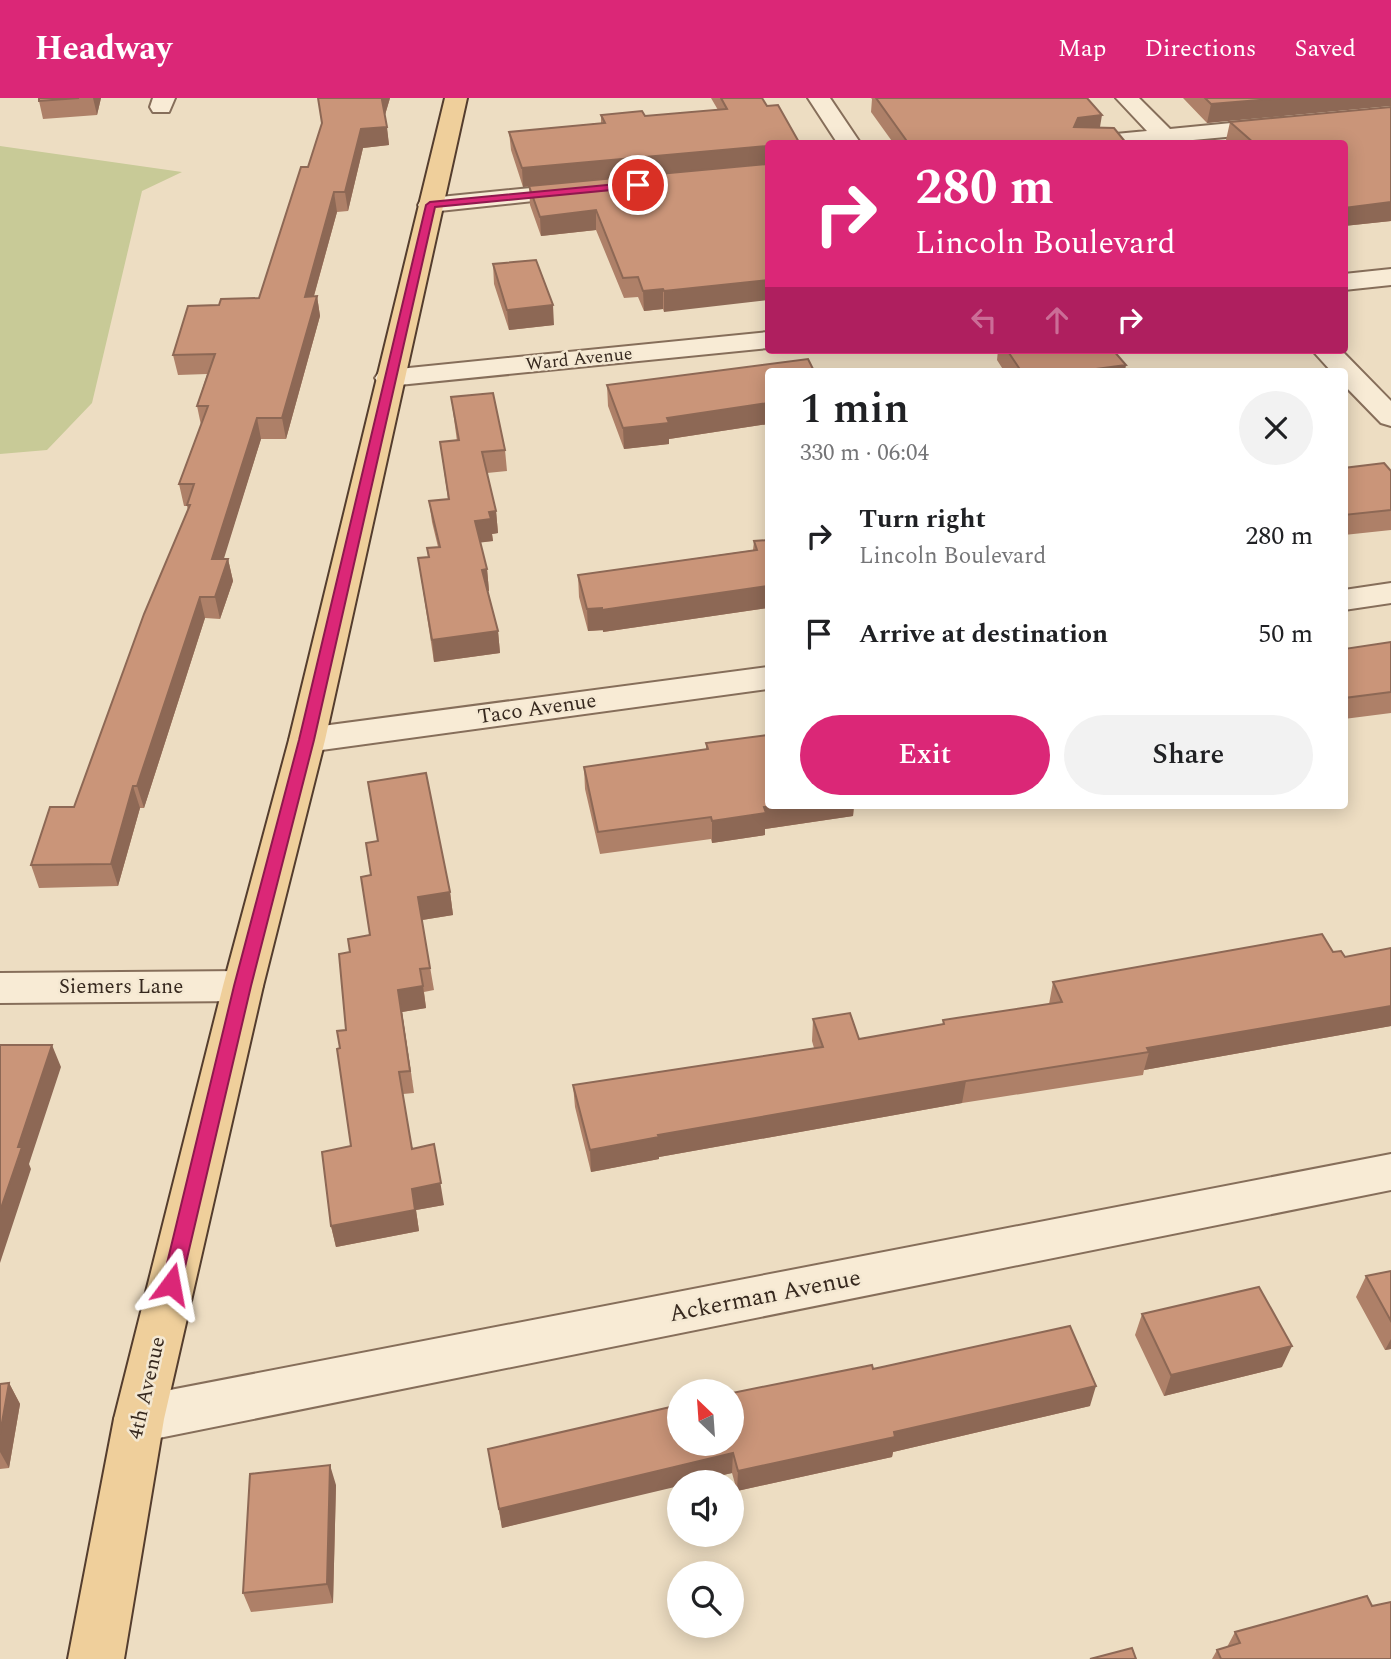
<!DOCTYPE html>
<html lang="en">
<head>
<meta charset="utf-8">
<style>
  :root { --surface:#fff; --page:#f2f2f2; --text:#202124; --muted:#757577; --accent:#db2777 }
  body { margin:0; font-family:Spectral,serif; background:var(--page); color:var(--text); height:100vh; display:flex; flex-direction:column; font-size:26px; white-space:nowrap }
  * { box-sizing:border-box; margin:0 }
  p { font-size:23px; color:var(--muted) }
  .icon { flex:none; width:38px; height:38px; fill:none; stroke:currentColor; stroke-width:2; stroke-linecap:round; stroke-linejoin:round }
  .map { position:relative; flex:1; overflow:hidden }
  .drawer { position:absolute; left:765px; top:270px; width:583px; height:441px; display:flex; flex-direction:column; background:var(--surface); border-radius:7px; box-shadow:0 4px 18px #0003 }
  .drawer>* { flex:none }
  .top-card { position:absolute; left:765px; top:42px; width:583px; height:214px; border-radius:7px; box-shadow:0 4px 18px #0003; background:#db2777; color:#fff; overflow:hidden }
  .needle { width:46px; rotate:335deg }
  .tools { position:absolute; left:667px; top:1281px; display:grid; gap:14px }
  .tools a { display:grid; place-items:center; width:77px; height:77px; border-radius:50%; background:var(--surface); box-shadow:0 4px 18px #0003; font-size:35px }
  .pin { position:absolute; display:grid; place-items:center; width:60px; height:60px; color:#fff; margin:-30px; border:4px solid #fff; border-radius:50%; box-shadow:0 2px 7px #0007 }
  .me { position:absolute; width:77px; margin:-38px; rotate:13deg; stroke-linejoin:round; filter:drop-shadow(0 0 5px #0008) }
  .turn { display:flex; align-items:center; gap:24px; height:147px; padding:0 35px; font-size:32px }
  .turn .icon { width:91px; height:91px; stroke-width:2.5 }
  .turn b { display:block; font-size:49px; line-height:60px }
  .lanes { display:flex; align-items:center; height:66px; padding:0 35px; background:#0003; justify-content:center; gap:35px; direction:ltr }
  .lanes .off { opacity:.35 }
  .round { display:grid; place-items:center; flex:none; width:74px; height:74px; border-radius:37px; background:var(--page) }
  .headline { display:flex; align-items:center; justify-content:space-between; height:119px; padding:0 35px }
  h1 { font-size:42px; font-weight:600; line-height:52px }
  .primary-button { display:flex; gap:14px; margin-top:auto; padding:14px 35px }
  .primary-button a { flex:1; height:80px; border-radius:42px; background:var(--accent); color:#fff; font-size:28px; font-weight:600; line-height:80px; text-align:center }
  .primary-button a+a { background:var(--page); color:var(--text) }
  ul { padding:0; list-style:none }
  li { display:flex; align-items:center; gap:21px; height:98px; padding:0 35px }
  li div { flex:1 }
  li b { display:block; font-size:26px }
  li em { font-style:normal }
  header { display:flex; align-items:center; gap:42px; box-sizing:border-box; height:98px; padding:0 35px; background:var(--accent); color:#fff }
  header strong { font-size:33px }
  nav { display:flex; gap:38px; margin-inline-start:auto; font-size:24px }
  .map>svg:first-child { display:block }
  .green { fill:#c8ca97 }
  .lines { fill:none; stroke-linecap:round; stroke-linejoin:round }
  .minor-casing { stroke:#866e5a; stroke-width:4 }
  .major-casing { stroke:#543d2e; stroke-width:4 }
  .minor { fill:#f8ebd5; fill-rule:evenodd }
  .major { fill:#efcf9b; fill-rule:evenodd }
  .wall { fill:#ae8068 }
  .shaded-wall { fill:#8d6855 }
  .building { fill:#ca9579; stroke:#8d6855; stroke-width:2 }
  .route { fill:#db2777; stroke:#8e194d; stroke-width:2 }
  .labels { text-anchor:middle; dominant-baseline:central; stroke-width:5; stroke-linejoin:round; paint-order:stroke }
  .far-street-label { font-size:18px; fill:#36281e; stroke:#f4e8d2 }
  .street-label { font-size:21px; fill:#36281e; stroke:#f4e8d2 }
  .near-street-label { font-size:24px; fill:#36281e; stroke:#f4e8d2 }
</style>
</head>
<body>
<header>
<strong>Headway</strong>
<nav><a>Map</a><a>Directions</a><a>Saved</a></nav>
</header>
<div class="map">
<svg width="1391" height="1561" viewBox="0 0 1391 1561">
  <rect width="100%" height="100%" fill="#edddc2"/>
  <path class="green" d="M 0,48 L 182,74 L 142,93 L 92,305 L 47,352 L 0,356 Z"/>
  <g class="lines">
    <defs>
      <path id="minor" d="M 153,0 L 175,0 L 169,14 L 153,14 L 150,9 Z
        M 808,0 L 830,0 L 861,46 L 838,46 Z
        M 1116,0 L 1139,0 L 1170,31 L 1281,20 L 1289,22 L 1292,27 L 1289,32 L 1281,34 L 1182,43 L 1183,46 L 1073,46 L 1076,41 L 1084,39 L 1147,33 Z
        M 581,85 L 589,87 L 593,92 L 589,97 L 430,114 L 421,112 L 418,107 L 421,102 L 430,100 Z
        M 1391,171 L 1391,187 L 1344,192 L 1344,176 Z
        M 768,234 L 768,250 L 389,288 L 379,286 L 375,280 L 379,274 L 389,272 Z
        M 1312,252 L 1341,252 L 1391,303 L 1391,328 L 1381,325 L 1344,287 L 1344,273 L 1331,273 Z
        M 1391,485 L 1391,505 L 1344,512 L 1344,492 Z
        M 768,569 L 768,591 L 307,654 L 294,650 L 289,642 L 294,634 L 307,630 Z
        M 243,873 L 257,877 L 263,888 L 257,899 L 243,903 L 0,905 L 0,875 Z
        M 1391,1056 L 1391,1092 L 139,1344 L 121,1337 L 114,1321 L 121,1305 L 139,1298 Z"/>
      <path id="major" d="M 445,0 L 467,0 L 325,642 L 263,888 L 164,1321 L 124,1561 L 68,1561 L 114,1321 L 223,888 L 289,642 Z"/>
    </defs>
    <use href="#minor" class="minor-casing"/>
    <use href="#major" class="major-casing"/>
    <use href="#minor" class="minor"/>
    <use href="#major" class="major"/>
  </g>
  <path class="wall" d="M 39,0 L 101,0 L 97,17 L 43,21 L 39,3 Z
    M 318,0 L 390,0 L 385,17 L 389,47 L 363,50 L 348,113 L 337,114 L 314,198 L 317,198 L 320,218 L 286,341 L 261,341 L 223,461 L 228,461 L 233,483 L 220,521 L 205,520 L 144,710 L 140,710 L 118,788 L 39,790 L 31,767 L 74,709 L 188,412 L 187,408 L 184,408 L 179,386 L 201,327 L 197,308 L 207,276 L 178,277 L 173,257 L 219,207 L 259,200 L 308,69 L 322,25 Z
    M 711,0 L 762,0 L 768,46 L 664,214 L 663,211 L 644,213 L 638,199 L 624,200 L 596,132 L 541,138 L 530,107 L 529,88 L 523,89 L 511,52 L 509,34 L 601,25 L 601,17 L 645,18 L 718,12 Z
    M 871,0 L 1087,0 L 1100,30 L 1127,46 L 894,46 L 871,14 L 872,1 Z
    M 1183,0 L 1391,0 L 1207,25 Z
    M 1391,9 L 1391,123 L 1344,128 L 1344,46 L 1229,46 L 1226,42 L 1230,24 Z
    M 493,166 L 554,227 L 509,232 L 494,186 Z
    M 998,252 L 1113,252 L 1125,273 L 1004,273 L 997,262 Z
    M 768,273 L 768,326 L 669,341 L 669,346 L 624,351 L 608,308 L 607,287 Z
    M 451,299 L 505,352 L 507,373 L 487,375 L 496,413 L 498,435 L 492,436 L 493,443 L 480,444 L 487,471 L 489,493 L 488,493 L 498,533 L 500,555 L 434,564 L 418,460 L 428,459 L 427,450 L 438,449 L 432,424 L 429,403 L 448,401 L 440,344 L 457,343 Z
    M 1344,370 L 1391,373 L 1391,432 L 1344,437 Z
    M 768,442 L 768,510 L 603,534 L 603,532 L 588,533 L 579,499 L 578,477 L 753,452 L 754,443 Z
    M 1391,544 L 1391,615 L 1344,621 L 1344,551 Z
    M 706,645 L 768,707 L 854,707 L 853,718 L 765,731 L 765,737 L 712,745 L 711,741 L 600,756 L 585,691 L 584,669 L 706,651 Z
    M 371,777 L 450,794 L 453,817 L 422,822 L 434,892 L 424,894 L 426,910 L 402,914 L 414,995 L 403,996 L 412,1051 L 444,1107 L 416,1112 L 419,1133 L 336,1149 L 331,1128 L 351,1048 L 340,950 L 346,932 L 350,854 L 370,837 Z
    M 1391,850 L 1391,928 L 1144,972 L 1143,977 L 962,1005 L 659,1059 L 659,1061 L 591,1074 L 575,1009 L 573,987 L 814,950 L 812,943 L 813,921 L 859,941 L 943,926 L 943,922 L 1049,906 L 1053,884 L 1333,854 L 1345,859 Z
    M 1391,1173 L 1391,1251 L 1385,1252 L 1356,1199 L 1366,1178 Z
    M 1142,1216 L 1282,1269 L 1164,1298 L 1135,1237 Z
    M 873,1271 L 1090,1308 L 893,1354 L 892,1359 L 737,1393 L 732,1375 L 692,1384 L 679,1384 L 502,1430 L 488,1351 Z
    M 9,1285 L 20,1306 L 9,1370 L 0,1371 L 0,1286 Z
    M 336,1387 L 333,1505 L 251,1514 L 243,1495 Z
    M 1372,1508 L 1391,1561 L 1212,1561 L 1217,1552 L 1227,1549 L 1235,1534 Z"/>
  <path class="shaded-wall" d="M 93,0 L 101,0 L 97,17 Z
    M 382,0 L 390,0 L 384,20 L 382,2 Z
    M 1284,0 L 1391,0 L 1391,8 L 1207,25 L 1211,6 Z
    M 1102,17 L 1099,35 L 1074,29 L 1078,20 Z
    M 387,29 L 389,47 L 363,50 L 348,113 L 345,94 L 361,31 Z
    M 768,48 L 768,66 L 523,89 L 522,70 Z
    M 334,94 L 337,114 L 308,219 L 305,199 Z
    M 1391,104 L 1391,123 L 1344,128 L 1344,110 Z
    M 596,112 L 596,132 L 541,138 L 540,119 Z
    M 768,182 L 768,202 L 664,214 L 664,193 Z
    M 663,191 L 663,211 L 644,213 L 643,193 Z
    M 317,198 L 320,218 L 286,341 L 282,320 Z
    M 553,207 L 554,227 L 509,232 L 507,212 Z
    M 1126,267 L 1125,273 L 1081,273 Z
    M 768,305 L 768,326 L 669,341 L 669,346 L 624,351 L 623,330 L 667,320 Z
    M 257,320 L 261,341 L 217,483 L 212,461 Z
    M 496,413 L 498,435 L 492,436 L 493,443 L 477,445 L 475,423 L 489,414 Z
    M 228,461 L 233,483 L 220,521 L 215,499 Z
    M 487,471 L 489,493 L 484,494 L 482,472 Z
    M 768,488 L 768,510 L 603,534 L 602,512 Z
    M 200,499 L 205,520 L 144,710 L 137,688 Z
    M 602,510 L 603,532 L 588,533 L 587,511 Z
    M 498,533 L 500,555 L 434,564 L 432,542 Z
    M 133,688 L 140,710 L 118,788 L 111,766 Z
    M 779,707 L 854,707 L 853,718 L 765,731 L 765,737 L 712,745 L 712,723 L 764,709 Z
    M 450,794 L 453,817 L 422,822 L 418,799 Z
    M 423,888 L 426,910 L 402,914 L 414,995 L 398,892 Z
    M 1391,908 L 1391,928 L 1144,972 L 1149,954 L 1147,950 Z
    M 52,947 L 61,969 L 29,1066 L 31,1071 L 0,1165 L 0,1113 L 18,1049 Z
    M 966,983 L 962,1005 L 659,1059 L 659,1061 L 591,1074 L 590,1052 L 658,1037 Z
    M 434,1046 L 444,1107 L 416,1112 L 419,1133 L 336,1149 L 331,1128 L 412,1091 Z
    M 1391,1241 L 1391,1251 L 1385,1252 Z
    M 1292,1248 L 1282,1269 L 1164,1298 L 1171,1277 Z
    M 9,1285 L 20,1306 L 9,1370 L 0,1354 L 0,1336 Z
    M 1096,1288 L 1090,1308 L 893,1354 L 892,1359 L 737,1393 L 738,1373 L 894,1334 Z
    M 733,1355 L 732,1375 L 692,1384 L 679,1384 L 679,1388 L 502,1430 L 499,1411 Z
    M 330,1367 L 336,1387 L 333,1505 L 327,1486 Z"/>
  <path class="building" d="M 39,0 L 79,0 L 39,3 Z
    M 318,0 L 382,0 L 382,2 L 387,29 L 361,31 L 345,94 L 334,94 L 305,199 L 317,198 L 282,320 L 257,320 L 212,461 L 228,461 L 215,499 L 200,499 L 137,688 L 133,688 L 111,766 L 31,767 L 50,709 L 74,709 L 144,516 L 190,407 L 187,407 L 194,386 L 179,386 L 208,308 L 197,308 L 215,256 L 173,257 L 188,208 L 219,207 L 221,201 L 259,200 L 301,69 L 308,69 L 322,25 Z
    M 721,0 L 762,0 L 767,8 L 778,7 L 800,46 L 768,46 L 768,48 L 522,70 L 509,34 L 605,25 L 601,17 L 642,13 L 645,18 L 727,11 Z
    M 876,0 L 1087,0 L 1102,17 L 1078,20 L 1074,29 L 1114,30 L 1127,46 L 909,46 Z
    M 1205,0 L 1284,0 L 1211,6 Z
    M 1391,9 L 1391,104 L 1344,110 L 1344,46 L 1255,46 L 1230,24 Z
    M 768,66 L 768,182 L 664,193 L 663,191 L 643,193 L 638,179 L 623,180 L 596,112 L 540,119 L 529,88 Z
    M 536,162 L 553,207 L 507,212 L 493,166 Z
    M 1007,252 L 1113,252 L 1126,267 L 1081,273 L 1021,273 Z
    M 808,261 L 814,273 L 768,273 L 768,305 L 667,320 L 669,325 L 623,330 L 607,287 Z
    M 493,295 L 505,352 L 482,354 L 496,413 L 489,414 L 491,421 L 475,423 L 487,471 L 482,472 L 498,533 L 432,542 L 418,460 L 429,459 L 427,450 L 440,449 L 429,403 L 449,401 L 440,344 L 459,342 L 451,299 Z
    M 1384,365 L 1391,373 L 1391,412 L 1344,417 L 1344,370 Z
    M 768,442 L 768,488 L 602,512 L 602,510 L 587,511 L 578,477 L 757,452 L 754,443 Z
    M 1391,544 L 1391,594 L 1344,600 L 1344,551 Z
    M 768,637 L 768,707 L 779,707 L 764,709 L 766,715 L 712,723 L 711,719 L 598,734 L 584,669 L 708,651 L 706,645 Z
    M 426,675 L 450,794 L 418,799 L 430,870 L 420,871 L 423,888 L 398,892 L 410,973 L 399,974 L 412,1051 L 434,1046 L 441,1085 L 412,1091 L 415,1112 L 331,1128 L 322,1054 L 351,1048 L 337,951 L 340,950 L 337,933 L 346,932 L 339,856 L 350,854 L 348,841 L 370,837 L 361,779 L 371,777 L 366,745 L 378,743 L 368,684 Z
    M 1322,836 L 1333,854 L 1341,853 L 1345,859 L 1391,850 L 1391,908 L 1147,950 L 1149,954 L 966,983 L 658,1037 L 659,1039 L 590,1052 L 573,987 L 823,949 L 813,921 L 850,915 L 859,941 L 944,926 L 943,922 L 1062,904 L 1053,884 Z
    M 0,947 L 52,947 L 18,1049 L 22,1049 L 0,1113 Z
    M 1391,1173 L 1391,1223 L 1366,1178 Z
    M 1259,1189 L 1292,1248 L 1171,1277 L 1142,1216 Z
    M 1070,1228 L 1096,1288 L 894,1334 L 895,1339 L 738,1373 L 733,1355 L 499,1411 L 488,1351 L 679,1307 L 679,1346 L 732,1346 L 732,1295 L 872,1267 L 873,1271 Z
    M 9,1285 L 0,1336 L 0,1286 Z
    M 330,1367 L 327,1486 L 243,1495 L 250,1376 Z
    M 1367,1498 L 1372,1508 L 1391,1504 L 1391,1561 L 1221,1561 L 1217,1552 L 1240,1545 L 1235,1534 Z
    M 1132,1550 L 1136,1561 L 1090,1561 Z"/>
  <path class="route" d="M 638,84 L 642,85 L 642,89 L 435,109 L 314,642 L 251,888 L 181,1186 L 178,1192 L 171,1194 L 164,1192 L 162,1186 L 234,888 L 299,642 L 426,107 L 430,104 Z"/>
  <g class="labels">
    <g class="far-street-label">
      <text transform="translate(579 261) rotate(-6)">Ward Avenue</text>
    </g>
    <g class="street-label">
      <text transform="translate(537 611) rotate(-8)">Taco Avenue</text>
      <text x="121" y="889">Siemers Lane</text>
      <text transform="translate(147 1290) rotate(-77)">4th Avenue</text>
    </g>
    <g class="near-street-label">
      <text transform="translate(765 1198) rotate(-11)">Ackerman Avenue</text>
    </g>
  </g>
</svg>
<div class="tools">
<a><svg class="needle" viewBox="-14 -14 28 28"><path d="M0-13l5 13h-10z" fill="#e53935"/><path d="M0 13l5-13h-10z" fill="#757577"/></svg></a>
<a><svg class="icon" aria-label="sound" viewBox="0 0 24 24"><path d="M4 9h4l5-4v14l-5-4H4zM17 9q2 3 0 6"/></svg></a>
<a><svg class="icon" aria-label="search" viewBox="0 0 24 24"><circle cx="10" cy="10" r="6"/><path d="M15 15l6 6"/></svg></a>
</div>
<div class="pin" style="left:638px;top:87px;background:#d93025"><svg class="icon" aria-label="arrive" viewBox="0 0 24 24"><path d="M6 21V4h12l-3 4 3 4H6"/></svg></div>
<svg class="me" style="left:171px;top:1186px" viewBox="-20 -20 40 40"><path d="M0-17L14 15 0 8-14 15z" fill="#db2777" stroke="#fff" stroke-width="4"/></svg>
<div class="top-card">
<div class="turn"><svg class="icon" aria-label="right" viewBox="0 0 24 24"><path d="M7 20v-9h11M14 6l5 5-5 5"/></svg><div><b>280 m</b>Lincoln Boulevard</div></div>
<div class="lanes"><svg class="icon off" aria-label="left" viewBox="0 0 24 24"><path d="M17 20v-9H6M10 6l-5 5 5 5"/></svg><svg class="icon off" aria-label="ahead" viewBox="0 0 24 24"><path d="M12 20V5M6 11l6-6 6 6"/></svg><svg class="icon" aria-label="right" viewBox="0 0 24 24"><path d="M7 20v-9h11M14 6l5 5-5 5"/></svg></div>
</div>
<section class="drawer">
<div class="headline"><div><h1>1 min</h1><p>330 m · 06:04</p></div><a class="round"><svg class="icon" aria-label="close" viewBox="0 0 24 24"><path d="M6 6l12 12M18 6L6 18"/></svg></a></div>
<ul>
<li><svg class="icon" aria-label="right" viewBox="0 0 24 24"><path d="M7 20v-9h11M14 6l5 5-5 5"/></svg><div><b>Turn right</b><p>Lincoln Boulevard</p></div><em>280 m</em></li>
<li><svg class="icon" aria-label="arrive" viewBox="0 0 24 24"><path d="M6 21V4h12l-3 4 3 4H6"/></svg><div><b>Arrive at destination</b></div><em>50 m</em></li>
</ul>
<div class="primary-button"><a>Exit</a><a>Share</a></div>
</section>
</div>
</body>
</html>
